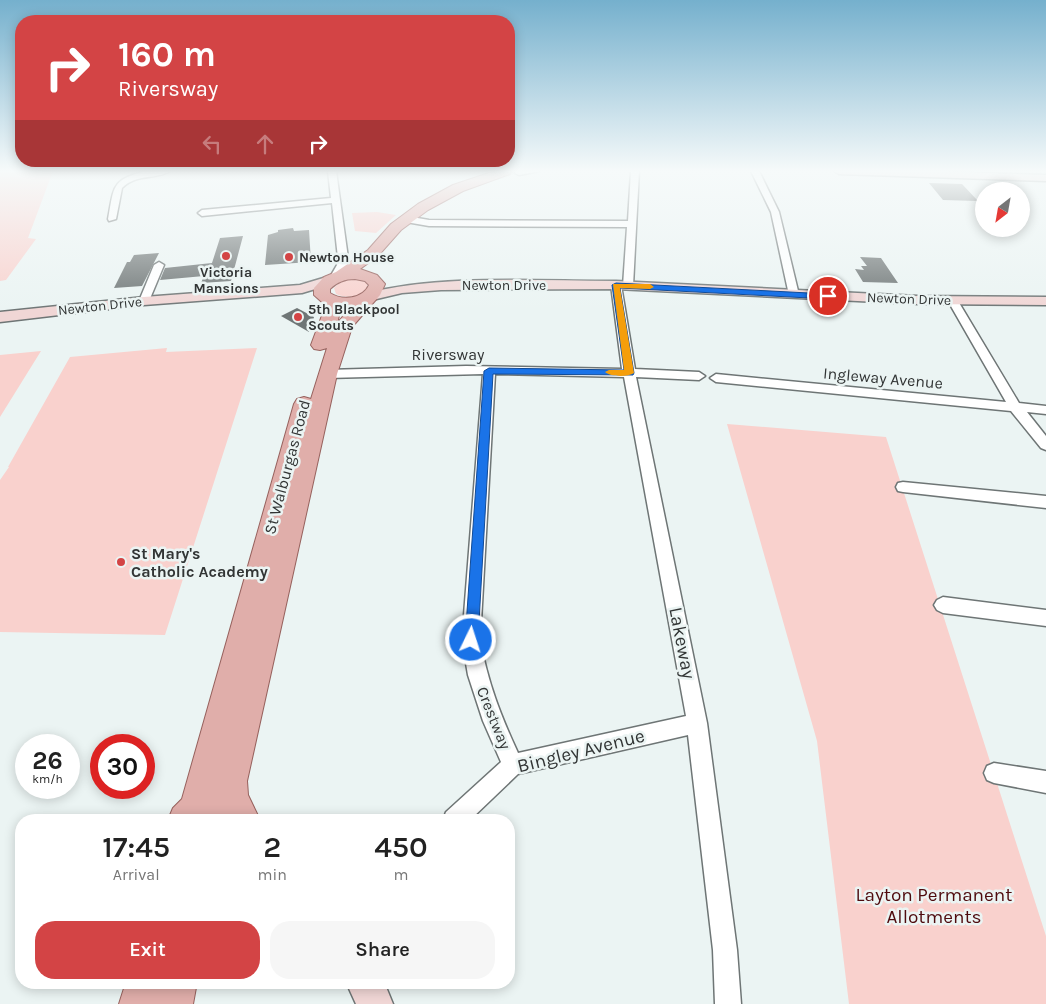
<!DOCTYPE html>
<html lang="en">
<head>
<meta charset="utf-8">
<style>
  :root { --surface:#fff; --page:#f6f6f6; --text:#222; --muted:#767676; --accent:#d34445 }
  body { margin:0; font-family:Karla,sans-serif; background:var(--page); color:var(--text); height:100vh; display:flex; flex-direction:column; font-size:19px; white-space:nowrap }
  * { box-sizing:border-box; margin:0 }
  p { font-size:16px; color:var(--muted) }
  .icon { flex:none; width:28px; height:28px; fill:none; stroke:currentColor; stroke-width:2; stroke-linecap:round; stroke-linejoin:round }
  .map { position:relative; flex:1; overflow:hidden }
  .side { position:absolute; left:15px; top:814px; width:500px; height:175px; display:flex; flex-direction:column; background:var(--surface); border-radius:20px; box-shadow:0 2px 12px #0003 }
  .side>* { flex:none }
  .top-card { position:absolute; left:15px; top:15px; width:500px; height:152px; border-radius:20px; box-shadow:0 2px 12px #0003; background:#d34445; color:#fff; overflow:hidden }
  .needle { width:32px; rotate:211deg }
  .tools { position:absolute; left:975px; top:182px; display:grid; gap:10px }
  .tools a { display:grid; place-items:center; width:55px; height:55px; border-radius:50%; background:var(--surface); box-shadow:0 2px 12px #0003; font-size:25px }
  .speed { position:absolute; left:15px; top:734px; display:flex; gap:10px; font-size:25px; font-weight:700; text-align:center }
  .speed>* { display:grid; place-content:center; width:65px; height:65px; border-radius:50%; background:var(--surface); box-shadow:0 2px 12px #0003; line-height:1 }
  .speed small { font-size:12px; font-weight:400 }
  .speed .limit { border:8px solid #d22; background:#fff; color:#111 }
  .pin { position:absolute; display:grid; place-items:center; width:42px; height:42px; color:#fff; margin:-21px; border:2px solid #fff; border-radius:50%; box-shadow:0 1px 5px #0007 }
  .me { position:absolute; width:55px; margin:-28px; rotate:4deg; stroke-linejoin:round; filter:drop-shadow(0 0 4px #0008) }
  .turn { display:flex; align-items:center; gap:18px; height:105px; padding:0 20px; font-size:22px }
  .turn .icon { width:65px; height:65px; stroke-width:2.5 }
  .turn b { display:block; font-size:35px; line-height:42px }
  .lanes { display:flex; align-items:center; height:48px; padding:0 20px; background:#0003; justify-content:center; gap:25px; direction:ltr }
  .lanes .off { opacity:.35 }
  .eta { display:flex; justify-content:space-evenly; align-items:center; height:85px; text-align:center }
  .eta b { font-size:30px; font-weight:600; line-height:35px }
  .button { display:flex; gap:10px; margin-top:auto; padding:10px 20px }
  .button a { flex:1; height:58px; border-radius:20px; background:var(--accent); color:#fff; font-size:20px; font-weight:600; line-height:58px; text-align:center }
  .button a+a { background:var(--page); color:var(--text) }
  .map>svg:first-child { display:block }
  .green { fill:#f9d1cd }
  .building { fill:#6f7676 }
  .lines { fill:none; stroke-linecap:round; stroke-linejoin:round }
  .street-casing { stroke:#6e7575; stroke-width:3 }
  .secondary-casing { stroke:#6e7575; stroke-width:3 }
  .primary-casing { stroke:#96615d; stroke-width:2 }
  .street { fill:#fff; fill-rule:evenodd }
  .secondary { fill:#f0d6d5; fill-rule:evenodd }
  .primary { fill:#e0aeaa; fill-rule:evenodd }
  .route { fill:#1a73e8; stroke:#114b97 }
  .slow { fill:#f59e0b }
  .poi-dot { fill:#d34445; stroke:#ebf4f3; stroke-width:2 }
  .labels { text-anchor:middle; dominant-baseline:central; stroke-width:5; stroke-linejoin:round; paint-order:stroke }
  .far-poi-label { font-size:14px; font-weight:bold; fill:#323535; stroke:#ebf4f3; text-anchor:start }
  .far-street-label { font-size:14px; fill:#323535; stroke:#ebf4f3 }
  .street-label { font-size:16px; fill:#323535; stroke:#ebf4f3 }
  .poi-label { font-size:16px; font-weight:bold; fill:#323535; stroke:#ebf4f3; text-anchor:start }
  .near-street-label { font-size:19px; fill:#323535; stroke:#ebf4f3 }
  .near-park-label { font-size:19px; fill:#4f0b0e; stroke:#ebf4f3 }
</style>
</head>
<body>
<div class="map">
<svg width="1046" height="1004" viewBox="0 0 1046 1004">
  <rect width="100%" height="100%" fill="#ebf4f3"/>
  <path class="green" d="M 0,171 L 53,171 L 28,238 L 36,239 L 6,280 L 0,281 Z
    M 377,212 L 396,215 L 376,233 L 355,231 L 352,213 Z
    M 349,279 L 360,280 L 367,283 L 367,289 C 359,297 347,299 336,294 L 334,288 L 339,283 Z
    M 167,348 L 166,352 L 257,348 L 165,635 L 0,632 L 0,480 L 9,467 L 8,467 L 70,357 Z
    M 41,351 L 0,417 L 0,355 Z
    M 727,424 L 886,437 L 1046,936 L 1046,1004 L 849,1004 L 817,741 Z"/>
  <path class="building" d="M 929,183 L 962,184 L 978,201 L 943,200 Z
    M 293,228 L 294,231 L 309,230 L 311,262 L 265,265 L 268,235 L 278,232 L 278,230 Z
    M 243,236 L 231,281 L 201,283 L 204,276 L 160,280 L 165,268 L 212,263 L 220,238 Z
    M 159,253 L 142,286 L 114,288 L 127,262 L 130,262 L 134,255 Z
    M 860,257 L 881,258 L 898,283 L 863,282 L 855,269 L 864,270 L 861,266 L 867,266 Z
    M 297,308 L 314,317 L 309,332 L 281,316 Z"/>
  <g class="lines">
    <defs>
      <path id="street" d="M 147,171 L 170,171 C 156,180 137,173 122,188 L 116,219 L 109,221 L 108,219 C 114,187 111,179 147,171 Z
        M 328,171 L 336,171 L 348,258 L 347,265 L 339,279 L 335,280 L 330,277 L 337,265 L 338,258 L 332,203 L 202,216 L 198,213 L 202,210 L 331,198 Z
        M 516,171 L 540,171 L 519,175 L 515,173 Z
        M 631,171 L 639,171 L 633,286 L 628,289 L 623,286 L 627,227 L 429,226 L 406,222 L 402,219 L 406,216 L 429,220 L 628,221 Z
        M 751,171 L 759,171 L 779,212 L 799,295 L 798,297 L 790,297 L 789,295 L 771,212 Z
        M 159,262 L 164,265 L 149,301 L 148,303 L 140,303 L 139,301 L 154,265 Z
        M 616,282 L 621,285 L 635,369 L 699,372 L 705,376 L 699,380 L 636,377 L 707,723 L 737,950 L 741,1004 L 715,1004 L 713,950 L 688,735 L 518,774 L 470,820 L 443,820 L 446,812 L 501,762 L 483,721 L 468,675 L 462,640 L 483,374 L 327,378 L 321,374 L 327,370 L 466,366 L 622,369 L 611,285 ZM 495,374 L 624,377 L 686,716 L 518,753 C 500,714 488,683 480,640 Z
        M 953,298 L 958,301 L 1019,403 L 1046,406 L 1046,414 L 1027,412 L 1046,436 L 1046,450 L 1041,448 L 1011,411 L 716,382 L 710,378 L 716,374 L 1006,402 L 948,301 Z
        M 903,482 L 1046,496 L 1046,508 L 903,492 L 898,491 L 896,487 L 898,483 Z
        M 943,597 L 1046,610 L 1046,626 L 943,613 L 937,610 L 934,605 L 937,600 Z
        M 994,763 L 1046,771 L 1046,793 L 994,783 L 987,780 L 984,773 L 987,766 Z"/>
      <path id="secondary" d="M 834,171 L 927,171 L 1046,175 L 1046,181 L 839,174 Z
        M 330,276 L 335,277 L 337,280 L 335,283 L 302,293 L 144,305 L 0,322 L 0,312 L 144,297 L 300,285 Z
        M 616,281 L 918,296 L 1046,297 L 1046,305 L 918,304 L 616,289 L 441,290 L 402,293 L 368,301 L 363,300 L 361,297 L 363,294 C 442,274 534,281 616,281 Z
        M 346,982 L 384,982 L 393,1004 L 356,1004 Z"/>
      <path id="primary" d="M 495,171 L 512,171 L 510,174 L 463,191 L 428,210 L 401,230 L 378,256 L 360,269 L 377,275 L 385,284 L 380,295 L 352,327 L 337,374 L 247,781 L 248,795 L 260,820 L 224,820 L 222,818 L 211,820 L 168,820 L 173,808 L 182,799 L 294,404 L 297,399 L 304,397 L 311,399 L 327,348 L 320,350 L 314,349 L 311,345 L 324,310 L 323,303 L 314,295 L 314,288 L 324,277 L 336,272 L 368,250 L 391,224 L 418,204 L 453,185 ZM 355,279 L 365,281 L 369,285 C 363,299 342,301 330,293 L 330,289 C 337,282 345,279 355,279 ZM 341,307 L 350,307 L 337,324 Z
        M 126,982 L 197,982 L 193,1004 L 119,1004 Z"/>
    </defs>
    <use href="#street" class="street-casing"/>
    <use href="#secondary" class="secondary-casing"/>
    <use href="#primary" class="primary-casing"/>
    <use href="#street" class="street"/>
    <use href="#secondary" class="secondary"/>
    <use href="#primary" class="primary"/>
  </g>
  <linearGradient id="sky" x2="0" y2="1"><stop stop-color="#75b0cd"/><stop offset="0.55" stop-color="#f6fafa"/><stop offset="1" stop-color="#f6fafa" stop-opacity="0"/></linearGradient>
  <rect width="1046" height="311" fill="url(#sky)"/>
  <path class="route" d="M 616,283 L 828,294 L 832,296 L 828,299 L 620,288 L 634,373 L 633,375 L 493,374 L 478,640 L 476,644 L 471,646 L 467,644 L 465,640 L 484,371 L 489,368 L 624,370 L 612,285 Z"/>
  <path class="slow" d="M 613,284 L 650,284 L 654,287 L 650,289 L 620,288 L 634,373 C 628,377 611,377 605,372 L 609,370 L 624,370 Z"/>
  <g class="poi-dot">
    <circle cx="226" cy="256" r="5"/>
    <circle cx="289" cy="257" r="5"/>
    <circle cx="298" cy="317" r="5"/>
    <circle cx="121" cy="562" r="5"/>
  </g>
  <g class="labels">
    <g class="far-poi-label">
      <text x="299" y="257">Newton House</text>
      <text x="226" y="272" text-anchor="middle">Victoria<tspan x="226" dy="16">Mansions</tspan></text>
      <text x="308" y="309">5th Blackpool<tspan x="308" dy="16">Scouts</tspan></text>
    </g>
    <g class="far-street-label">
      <text x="504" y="285">Newton Drive</text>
      <text transform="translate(909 299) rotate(2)">Newton Drive</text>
      <text transform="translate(100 306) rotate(-6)">Newton Drive</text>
    </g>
    <g class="street-label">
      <text x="448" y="354">Riversway</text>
      <text transform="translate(883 378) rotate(5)">Ingleway Avenue</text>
      <text transform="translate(287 467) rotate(-75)">St Walburgas Road</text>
      <text transform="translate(494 718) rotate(68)">Crestway</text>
    </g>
    <g class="poi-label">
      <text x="131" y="553">St Mary's<tspan x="131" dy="18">Catholic Academy</tspan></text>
    </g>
    <g class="near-street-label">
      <text transform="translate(682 643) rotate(79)">Lakeway</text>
      <text transform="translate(581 751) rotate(-14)">Bingley Avenue</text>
    </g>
    <g class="near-park-label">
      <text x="934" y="895">Layton Permanent<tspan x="934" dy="22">Allotments</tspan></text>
    </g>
  </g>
</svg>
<div class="tools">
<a><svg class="needle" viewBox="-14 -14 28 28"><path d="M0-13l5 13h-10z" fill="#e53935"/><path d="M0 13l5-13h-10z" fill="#767676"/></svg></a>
</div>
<div class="speed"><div>26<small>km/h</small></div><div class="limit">30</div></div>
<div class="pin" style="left:828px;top:296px;background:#d93025"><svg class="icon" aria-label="arrive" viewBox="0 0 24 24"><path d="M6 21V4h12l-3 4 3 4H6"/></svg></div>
<svg class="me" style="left:471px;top:640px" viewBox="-20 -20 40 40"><circle r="17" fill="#1a73e8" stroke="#fff" stroke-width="3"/><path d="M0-11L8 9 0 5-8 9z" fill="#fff"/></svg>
<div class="top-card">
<div class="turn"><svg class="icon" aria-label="right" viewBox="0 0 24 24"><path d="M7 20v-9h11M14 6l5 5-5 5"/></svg><div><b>160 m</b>Riversway</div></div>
<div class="lanes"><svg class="icon off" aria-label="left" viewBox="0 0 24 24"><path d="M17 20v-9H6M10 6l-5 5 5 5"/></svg><svg class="icon off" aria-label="ahead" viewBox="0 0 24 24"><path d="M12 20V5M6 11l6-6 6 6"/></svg><svg class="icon" aria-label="right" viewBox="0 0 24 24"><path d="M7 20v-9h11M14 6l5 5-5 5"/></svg></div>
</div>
<section class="side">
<div class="eta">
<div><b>17:45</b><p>Arrival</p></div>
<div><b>2</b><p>min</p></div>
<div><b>450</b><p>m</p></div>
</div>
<div class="button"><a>Exit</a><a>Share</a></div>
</section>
</div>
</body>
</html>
